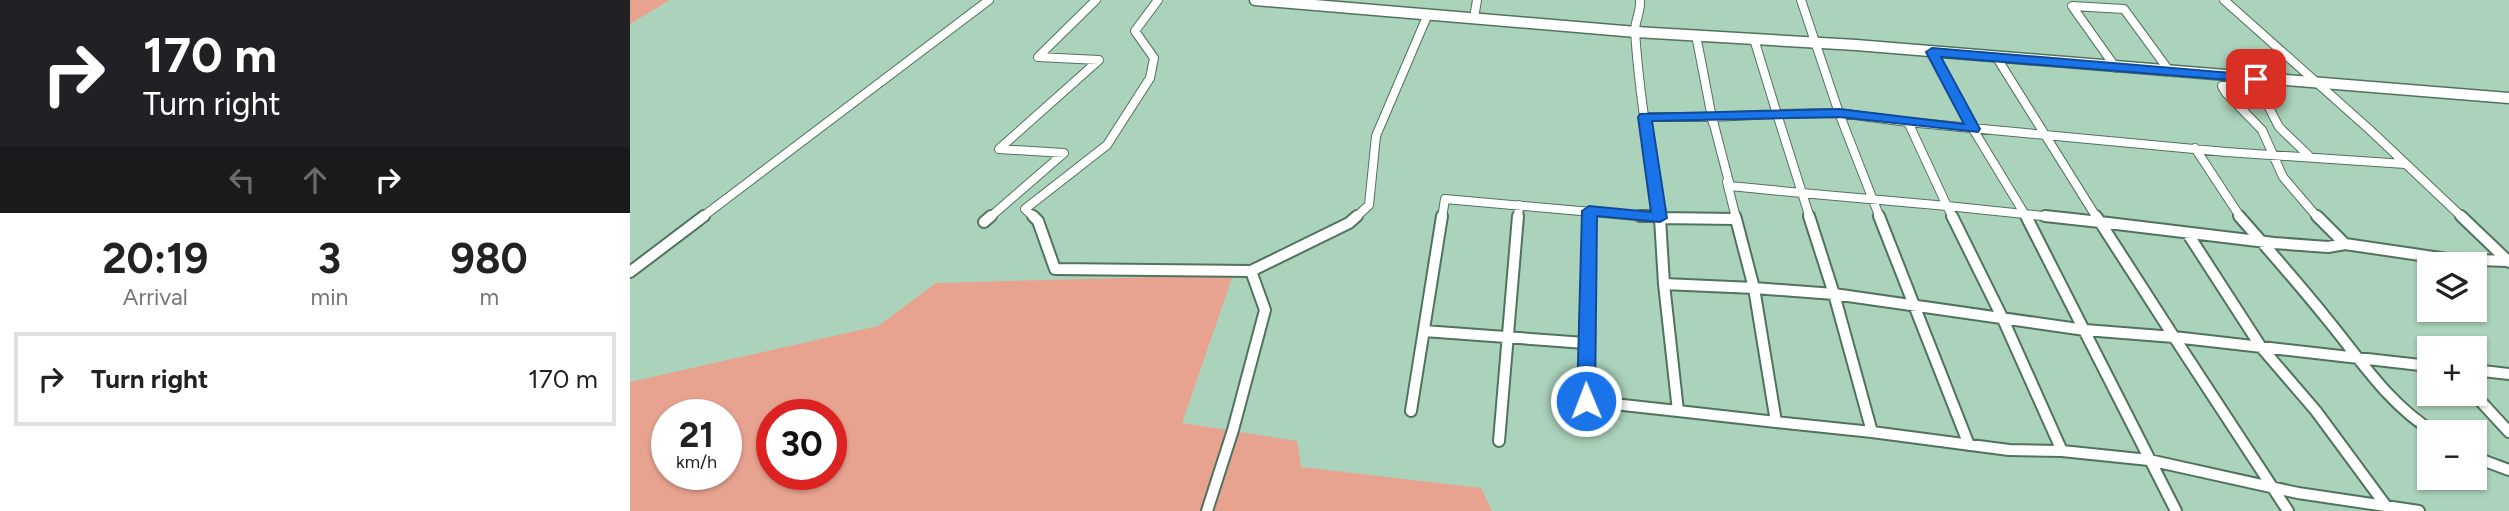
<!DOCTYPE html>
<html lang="en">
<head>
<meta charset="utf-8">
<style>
  :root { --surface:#fff; --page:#f6f6f6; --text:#222; --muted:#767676; --line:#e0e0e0 }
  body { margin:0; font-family:Figtree,sans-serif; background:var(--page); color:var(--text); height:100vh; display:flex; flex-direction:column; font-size:26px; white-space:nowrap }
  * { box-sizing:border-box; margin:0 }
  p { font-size:23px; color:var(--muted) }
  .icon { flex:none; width:38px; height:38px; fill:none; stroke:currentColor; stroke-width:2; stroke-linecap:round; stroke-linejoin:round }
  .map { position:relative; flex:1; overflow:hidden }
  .drawer { display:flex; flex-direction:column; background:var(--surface); width:630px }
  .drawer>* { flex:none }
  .hud { background:#202124; color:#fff; overflow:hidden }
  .tools { position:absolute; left:1787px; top:252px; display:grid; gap:14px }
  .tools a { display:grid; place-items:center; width:70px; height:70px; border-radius:0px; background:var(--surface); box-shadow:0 2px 5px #0004; font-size:35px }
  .speed { position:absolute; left:21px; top:399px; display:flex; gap:14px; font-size:35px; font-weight:700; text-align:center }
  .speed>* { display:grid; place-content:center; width:91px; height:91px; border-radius:50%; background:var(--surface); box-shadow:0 2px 5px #0004; line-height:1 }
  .speed small { font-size:18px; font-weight:400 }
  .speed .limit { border:10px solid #d22; background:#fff; color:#111 }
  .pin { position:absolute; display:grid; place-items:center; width:60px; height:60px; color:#fff; margin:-30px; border-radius:14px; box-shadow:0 4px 10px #0006 }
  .me { position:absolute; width:77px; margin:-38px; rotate:359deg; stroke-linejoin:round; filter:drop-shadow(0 0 5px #0008) }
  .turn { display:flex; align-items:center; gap:24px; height:147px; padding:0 28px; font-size:32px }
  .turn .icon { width:91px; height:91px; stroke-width:2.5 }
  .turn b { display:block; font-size:49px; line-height:60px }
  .lanes { display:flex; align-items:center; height:66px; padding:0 28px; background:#0003; justify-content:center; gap:35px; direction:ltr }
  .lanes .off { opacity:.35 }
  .eta { display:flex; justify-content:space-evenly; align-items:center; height:119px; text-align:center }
  .eta b { font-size:42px; font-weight:700; line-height:49px }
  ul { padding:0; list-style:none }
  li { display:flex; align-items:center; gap:21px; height:94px; margin:0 14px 10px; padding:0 14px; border:4px solid var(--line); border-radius:0px }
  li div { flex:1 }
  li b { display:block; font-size:26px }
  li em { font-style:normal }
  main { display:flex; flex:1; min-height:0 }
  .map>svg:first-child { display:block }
  .green { fill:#e7a38f; fill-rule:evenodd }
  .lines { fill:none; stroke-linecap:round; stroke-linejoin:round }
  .minor-far1-casing { stroke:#50735e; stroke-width:10 }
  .minor-casing { stroke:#50735e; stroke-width:14 }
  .tertiary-casing { stroke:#50735e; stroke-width:13 }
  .minor-far1 { stroke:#fff; stroke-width:8 }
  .minor { stroke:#fff; stroke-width:10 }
  .tertiary { stroke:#fff; stroke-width:10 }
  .route { fill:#1a73e8; stroke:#114b97; stroke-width:2 }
</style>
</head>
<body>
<main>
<section class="drawer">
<div class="hud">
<div class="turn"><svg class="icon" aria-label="right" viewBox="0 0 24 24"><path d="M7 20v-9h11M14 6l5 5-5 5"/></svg><div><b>170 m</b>Turn right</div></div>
<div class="lanes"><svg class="icon off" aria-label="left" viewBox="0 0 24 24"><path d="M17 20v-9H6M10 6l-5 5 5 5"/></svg><svg class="icon off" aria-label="ahead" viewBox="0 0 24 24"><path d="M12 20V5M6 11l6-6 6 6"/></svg><svg class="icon" aria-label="right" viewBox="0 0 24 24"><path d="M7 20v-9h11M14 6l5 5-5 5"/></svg></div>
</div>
<div class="eta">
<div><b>20:19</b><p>Arrival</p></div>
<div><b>3</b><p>min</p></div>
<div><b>980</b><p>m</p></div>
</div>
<ul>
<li><svg class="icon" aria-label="right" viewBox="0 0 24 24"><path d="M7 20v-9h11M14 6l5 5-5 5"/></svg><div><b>Turn right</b></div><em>170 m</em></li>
</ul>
</section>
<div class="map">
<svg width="1879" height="511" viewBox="0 0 1879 511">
  <rect width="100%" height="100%" fill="#abd2ba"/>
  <path class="green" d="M 0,0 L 40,0 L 0,24 Z
    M 603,275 L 552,423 L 667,441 L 671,467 L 851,488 L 862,511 L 0,511 L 0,382 L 248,326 L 306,283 ZM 37,415 L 96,415 L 96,474 L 37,474 ZM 142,415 L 201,415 L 201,474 L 142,474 Z"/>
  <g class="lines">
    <defs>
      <path id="minor-far1" d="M 1010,0 C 1011,12 1005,20 1005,31 C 1009,94 1020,156 1030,218
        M 1171,0 L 1209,113 L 1278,122
        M 1594,0 L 1740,130 L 1833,218
        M 844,18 L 847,0
        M 1066,35 L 1083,123
        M 1124,39 L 1147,114 L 1209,113 L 1250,218
        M 1302,52 L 1343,129 L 1397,218
        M 1367,58 L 1467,218
        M 1486,68 L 1442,6 L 1494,9 L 1540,72
        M 1599,77 L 1603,86 L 1592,86 L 1596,93 L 1632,130 L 1653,177 L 1688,218
        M 1603,86 L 1631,92 L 1649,127 L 1679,156
        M 1147,114 L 1172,193 L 1100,186 L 1082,117 Z
        M 1014,117 L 1082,117
        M 1565,148 L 1611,218
        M 1097,182 L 1106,218
        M 1172,193 L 1317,206 L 1278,122 L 1596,152 L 1775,164
        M 1172,193 L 1180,218
        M 1317,206 L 1432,218
        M 1317,206 L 1323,218
        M 71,218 L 359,0
        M 359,218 L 434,153 L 369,149 L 469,60 L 408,57 L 466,0
        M 405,218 L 395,209 L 477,145 L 520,78 L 524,58 L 505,31 L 528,0
        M 725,218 L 739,205 L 746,136 L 798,14
        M 812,218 L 815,199 L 1030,218
        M 888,218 L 889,205
        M 959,218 L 959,211"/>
      <path id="minor" d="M 403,216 L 408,221 L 425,269 L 621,271 L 719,223 L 727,216
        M 1010,216 L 1030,216
        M 1105,216 L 1106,219
        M 1179,216 L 1204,294 L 1455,330 L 1544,337 L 1658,511
        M 1249,216 L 1339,445
        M 1322,216 L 1372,317 L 1432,451
        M 1396,216 L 1546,511
        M 1415,216 L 1470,222 L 1544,337 L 1799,366
        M 1466,216 L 1470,222 L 1644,243 L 1698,247 L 1715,244 L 1817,259 L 1878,261
        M 1609,216 C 1639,250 1669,284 1697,319 C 1730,359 1759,405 1804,432
        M 1687,216 L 1715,244
        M 1831,216 L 1879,262
        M 354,222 L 361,216
        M 1558,234 L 1631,347 L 1686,411 L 1759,510
        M 0,272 L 74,216
        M 1034,284 L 1124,288
        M 1034,284 L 1048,411 L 1146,422
        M 1034,284 L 1030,218 L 1106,219 L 1124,288
        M 1124,288 L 1204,294 L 1242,432 L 1146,422
        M 1124,288 L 1146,422
        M 794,331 L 955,343 L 959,216
        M 955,343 L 956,401 L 1048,411
        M 1844,370 L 1879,374
        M 1844,394 L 1879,432
        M 781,411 L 812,216
        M 1242,432 L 1379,450 L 1432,451 L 1519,460 L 1668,493 L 1789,511
        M 869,441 L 888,216
        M 1844,457 L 1879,470
        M 577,511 L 603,430 L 635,310 L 621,271"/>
      <path id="tertiary" d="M 625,0 L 1006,32 L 1226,45 L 1879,98"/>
    </defs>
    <use href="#minor-far1" class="minor-far1-casing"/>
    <use href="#minor" class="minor-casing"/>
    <use href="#tertiary" class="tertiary-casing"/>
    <use href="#minor-far1" class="minor-far1"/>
    <use href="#minor" class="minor"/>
    <use href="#tertiary" class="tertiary"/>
  </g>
  <path class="route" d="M 1302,48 L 1626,75 L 1633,79 L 1626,82 L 1311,57 L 1350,129 L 1348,132 L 1209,117 L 1022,121 L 1037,218 L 1030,222 L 967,216 L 965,401 L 962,406 L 949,406 L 947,401 L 952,211 L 959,206 L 1021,212 L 1008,117 L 1010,114 L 1209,109 L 1334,124 L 1296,52 Z"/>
</svg>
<div class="tools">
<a><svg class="icon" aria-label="layers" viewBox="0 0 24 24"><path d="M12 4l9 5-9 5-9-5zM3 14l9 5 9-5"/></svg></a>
<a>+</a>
<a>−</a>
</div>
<div class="speed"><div>21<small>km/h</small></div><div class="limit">30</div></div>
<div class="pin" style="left:1626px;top:79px;background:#d93025"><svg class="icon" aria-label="arrive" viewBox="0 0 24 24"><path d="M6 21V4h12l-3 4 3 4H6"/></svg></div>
<svg class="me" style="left:956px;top:401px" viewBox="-20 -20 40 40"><circle r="17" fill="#1a73e8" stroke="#fff" stroke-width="3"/><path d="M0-11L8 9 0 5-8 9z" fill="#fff"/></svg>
</div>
</main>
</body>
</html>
